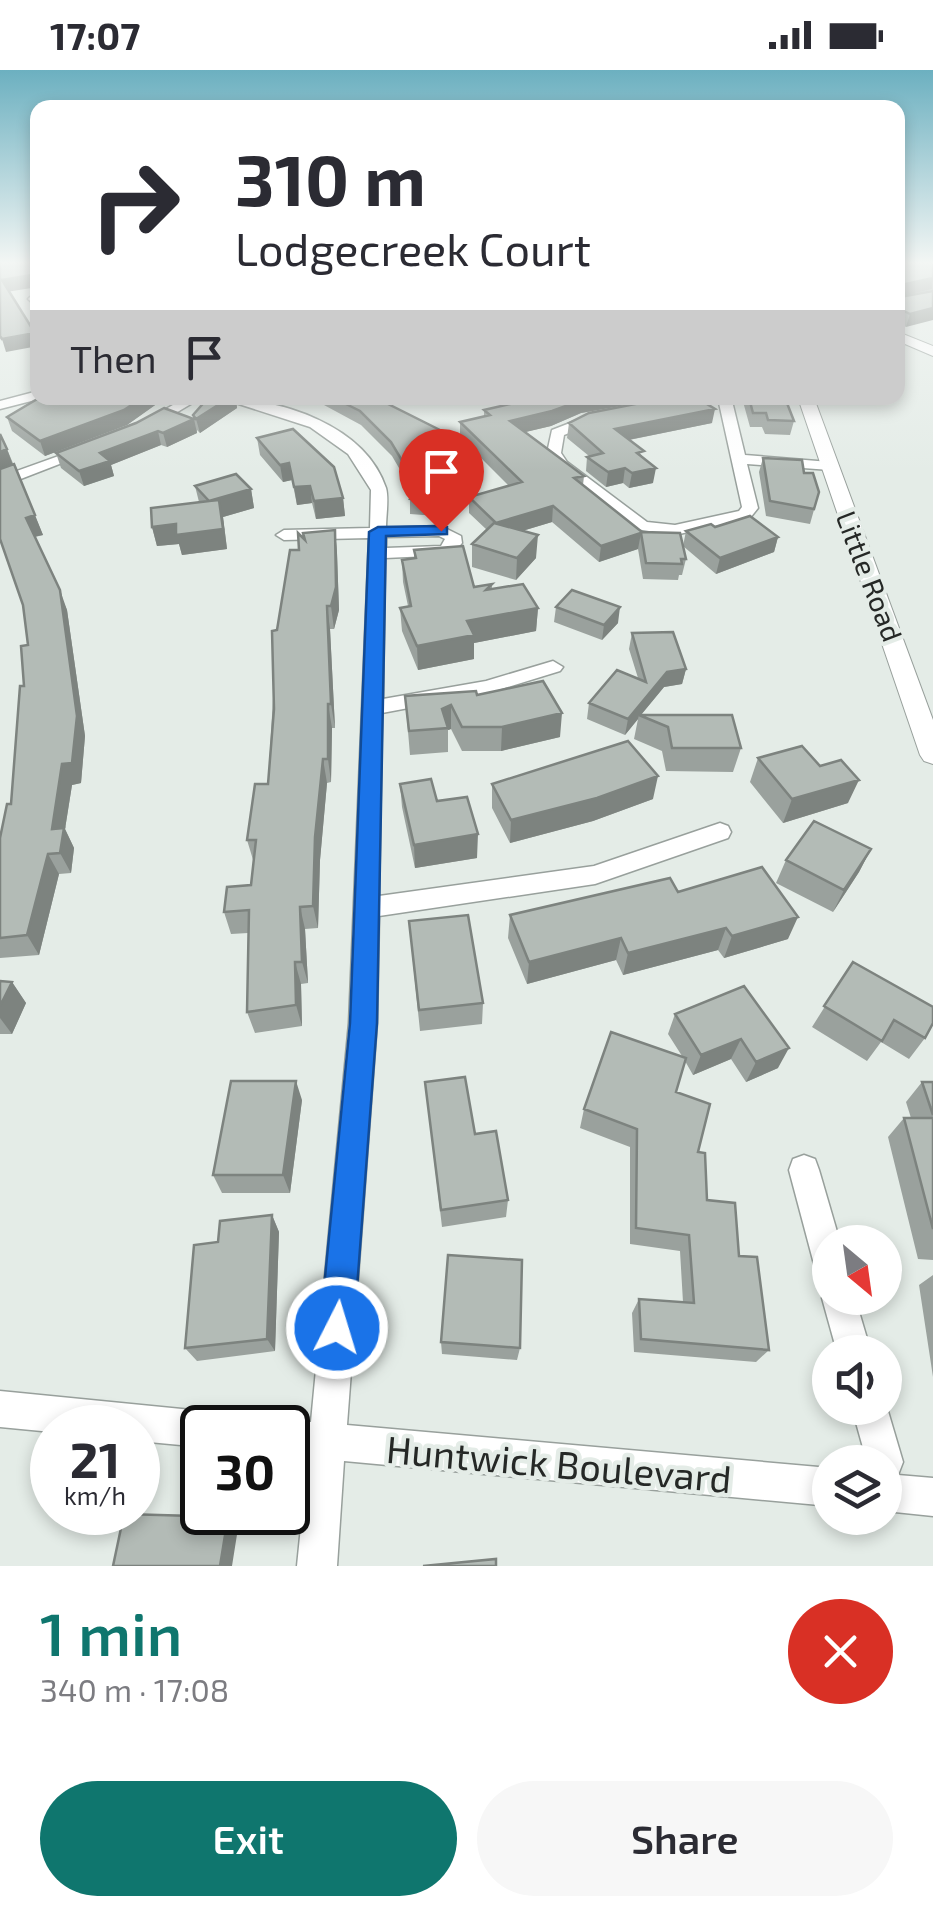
<!DOCTYPE html>
<html lang="en">
<head>
<meta charset="utf-8">
<style>
  :root { --surface:#fff; --page:#f7f7f7; --text:#2b2b33; --muted:#7c7c81; --accent:#0f766e }
  body { margin:0; font-family:"Exo 2",sans-serif; background:var(--page); color:var(--text); height:100vh; display:flex; flex-direction:column; font-size:38px; white-space:nowrap }
  * { box-sizing:border-box; margin:0 }
  p { font-size:32px; color:var(--muted) }
  .icon { flex:none; width:55px; height:55px; fill:none; stroke:currentColor; stroke-width:2; stroke-linecap:round; stroke-linejoin:round }
  .map { position:relative; height:1496px; overflow:hidden }
  .sheet { display:flex; flex-direction:column; background:var(--surface); flex:1 }
  .sheet>* { flex:none }
  .banner { position:absolute; left:30px; top:30px; width:875px; height:305px; border-radius:20px; box-shadow:0 5px 15px #0003; background:#fff; color:var(--text); overflow:hidden }
  .needle { width:65px; rotate:151deg }
  .buttons { position:absolute; left:812px; top:1155px; display:grid; gap:20px }
  .buttons a { display:grid; place-items:center; width:90px; height:90px; border-radius:50%; background:var(--surface); box-shadow:0 5px 15px #0003; font-size:50px }
  .speed { position:absolute; left:30px; top:1335px; display:flex; gap:20px; font-size:50px; font-weight:700; text-align:center }
  .speed>* { display:grid; place-content:center; width:130px; height:130px; border-radius:50%; background:var(--surface); box-shadow:0 5px 15px #0003; line-height:1 }
  .speed small { font-size:25px; font-weight:400 }
  .speed .limit { border:5px solid #111; border-radius:15px; background:#fff; color:#111 }
  .pin { position:absolute; display:grid; place-items:center; width:85px; height:85px; color:#fff; margin:-102px -42px; border-radius:50% 50% 50% 0; rotate:-45deg; box-shadow:0 0 10px #0007 }
  .pin .icon { rotate:45deg }
  .me { position:absolute; width:110px; margin:-55px; rotate:5deg; stroke-linejoin:round; filter:drop-shadow(0 0 8px #0008) }
  .turn { display:flex; align-items:center; gap:35px; height:210px; padding:0 40px; font-size:45px }
  .turn .icon { width:130px; height:130px; stroke-width:2.5 }
  .turn b { display:block; font-size:70px; line-height:85px }
  .then { display:flex; align-items:center; height:95px; padding:0 40px; background:#0003; gap:20px; font-size:38px }
  .round { display:grid; place-items:center; flex:none; width:105px; height:105px; border-radius:52px; background:var(--page) }
  .overview { display:flex; align-items:center; justify-content:space-between; height:170px; padding:0 40px }
  h1 { font-size:60px; font-weight:600; line-height:75px; color:var(--accent) }
  .cta { display:flex; gap:20px; margin-top:auto; padding:20px 40px }
  .cta a { flex:1; height:115px; border-radius:60px; background:var(--accent); color:#fff; font-size:40px; font-weight:600; line-height:115px; text-align:center }
  .cta a+a { background:var(--page); color:var(--text) }
  .status { display:flex; justify-content:space-between; align-items:center; height:70px; padding:0 50px; background:var(--surface); direction:ltr }
  .status svg { height:28px; fill:currentColor }
  .map>svg:first-child { display:block }
  .lines { fill:none; stroke-linecap:round; stroke-linejoin:round }
  .minor-casing { stroke:#98a09c; stroke-width:3 }
  .tertiary-casing { stroke:#98a09c; stroke-width:2 }
  .minor { fill:#fff; fill-rule:evenodd }
  .tertiary { fill:#fff; fill-rule:evenodd }
  .wall { fill:#9aa19d }
  .shaded-wall { fill:#7d837f }
  .building { fill:#b3bbb6; stroke:#7d837f; stroke-width:2.5 }
  .route { fill:#1a73e8; stroke:#114b97; stroke-width:2.5 }
  .labels { text-anchor:middle; dominant-baseline:central; stroke-width:9; stroke-linejoin:round; paint-order:stroke }
  .far-street-label { font-size:28px; fill:#252826; stroke:#e4ece7 }
  .near-street-label { font-size:38px; fill:#252826; stroke:#e4ece7 }
</style>
</head>
<body>
<div class="status"><b>17:07</b><svg viewBox="0 0 49 12"><path d="M0 12V9h3v3zM5 12V6h3v6zM10 12V3h3v9zM15 12V0h3v12zM26 1h20v11H26zM47 4h2v5h-2z"/></svg></div>
<div class="map">
<svg width="933" height="1496" viewBox="0 0 933 1496">
  <rect width="100%" height="100%" fill="#e4ece7"/>
  <g class="lines">
    <defs>
      <path id="minor" d="M 30,227 L 38,227 L 38,238 L 28,229 Z
        M 38,321 L 38,328 L 43,328 L 0,339 L 0,331 Z
        M 185,328 L 201,328 L 152,357 L 140,354 Z
        M 220,328 C 278,328 365,354 386,418 C 389,429 386,445 386,458 L 441,456 L 461,466 L 462,473 L 451,485 L 385,488 L 383,629 L 486,611 L 553,591 L 563,597 L 560,601 L 488,623 L 382,643 L 379,826 L 594,796 L 720,753 L 728,756 L 731,762 L 728,768 L 595,814 L 379,846 L 377,953 L 347,1355 L 830,1398 L 830,1436 L 344,1391 L 337,1496 L 297,1496 L 308,1388 L 288,1386 L 288,1358 L 274,1358 L 288,1350 L 311,1352 L 349,953 L 369,468 L 284,470 L 276,465 L 284,460 L 370,458 L 371,420 L 348,384 L 310,357 ZM 439,466 L 445,469 L 441,476 L 386,478 L 386,467 Z
        M 711,328 L 728,328 L 732,331 L 745,385 L 830,392 L 837,396 L 830,400 L 747,394 L 758,438 L 750,448 L 675,465 L 636,459 L 557,398 L 547,383 L 552,360 L 588,346 L 598,346 L 598,352 L 564,365 L 561,383 L 567,392 L 647,452 L 675,455 L 739,441 L 742,437 L 719,333 Z
        M 81,378 L 93,381 L 0,417 L 0,407 Z
        M 804,1085 L 815,1089 L 819,1100 L 840,1172 L 830,1172 L 830,1210 L 819,1205 L 814,1194 L 789,1100 L 793,1089 Z
        M 830,1215 L 830,1228 L 855,1228 L 871,1282 L 837,1282 L 822,1228 Z
        M 0,1321 L 202,1341 L 215,1346 L 219,1358 L 202,1358 L 202,1377 L 138,1371 L 138,1358 L 52,1358 L 52,1362 L 0,1357 Z
        M 885,1331 L 903,1392 L 898,1405 L 933,1408 L 933,1446 L 885,1441 L 885,1392 L 867,1392 L 852,1338 L 885,1338 Z"/>
      <path id="tertiary" d="M 898,262 L 933,276 L 933,286 L 898,271 Z
        M 798,328 L 814,328 L 933,650 L 933,694 L 924,691 L 920,685 Z"/>
    </defs>
    <use href="#minor" class="minor-casing"/>
    <use href="#tertiary" class="tertiary-casing"/>
    <use href="#minor" class="minor"/>
    <use href="#tertiary" class="tertiary"/>
  </g>
  <path class="wall" d="M 898,192 L 933,192 L 933,220 L 900,227 L 933,221 L 906,257 L 898,253 Z
    M 39,328 L 165,328 L 127,355 L 45,386 L 12,361 L 7,347 Z
    M 208,328 L 236,328 L 237,338 L 200,363 L 197,360 L 197,363 L 167,377 L 161,375 L 111,395 L 114,406 L 84,416 L 61,398 L 56,383 L 194,348 L 193,345 Z
    M 298,328 L 376,328 L 446,363 L 446,377 L 430,381 L 445,405 L 458,406 L 459,420 L 450,447 L 410,444 L 410,429 L 413,422 L 392,386 L 361,355 L 324,335 Z
    M 522,328 L 697,328 L 712,353 L 629,370 L 643,387 L 653,413 L 629,418 L 623,413 L 606,417 L 586,401 L 587,387 L 589,386 L 567,368 L 569,353 L 661,328 L 581,343 L 551,356 L 525,362 L 584,406 L 583,415 L 642,462 L 686,489 L 682,505 L 679,505 L 678,510 L 643,509 L 638,479 L 599,492 L 552,452 L 522,461 L 536,488 L 516,510 L 472,497 L 472,474 L 487,460 L 469,443 L 469,427 L 509,416 L 460,367 L 460,352 L 484,346 L 484,340 L 522,331 Z
    M 742,328 L 785,328 L 794,351 L 790,365 L 765,364 L 762,357 L 750,357 Z
    M 257,368 L 343,428 L 345,446 L 316,449 L 312,433 L 297,435 L 292,410 L 283,412 L 260,385 Z
    M 7,379 L 43,465 L 35,467 L 67,540 L 85,666 L 81,713 L 72,715 L 65,759 L 74,778 L 71,803 L 59,804 L 39,885 L 0,888 L 0,768 L 11,734 L 28,575 Z
    M 763,388 L 804,403 L 819,422 L 810,454 L 766,446 L 759,402 Z
    M 195,416 L 251,419 L 254,438 L 223,447 L 227,479 L 182,485 L 179,474 L 157,476 L 152,457 L 199,432 Z
    M 715,457 L 778,467 L 774,482 L 716,504 L 683,476 L 686,461 Z
    M 335,460 L 337,483 L 339,540 L 334,559 L 330,559 L 335,658 L 332,658 L 331,712 L 327,713 L 320,790 L 318,858 L 305,859 L 308,913 L 301,914 L 302,956 L 255,963 L 247,942 L 248,863 L 231,864 L 224,842 L 251,815 L 254,793 L 247,770 L 268,714 L 277,560 L 299,480 L 304,470 Z
    M 414,480 L 474,517 L 492,514 L 492,519 L 538,538 L 536,561 L 474,573 L 474,589 L 418,600 L 402,561 L 400,538 L 408,536 L 403,512 L 402,490 L 414,489 Z
    M 556,537 L 618,553 L 602,570 L 554,552 Z
    M 632,563 L 686,599 L 682,614 L 664,617 L 641,645 L 741,678 L 733,702 L 666,701 L 662,681 L 634,669 L 638,649 L 625,665 L 587,649 L 589,633 L 638,608 L 629,579 Z
    M 477,625 L 560,667 L 501,681 L 462,681 L 451,659 L 448,660 L 448,682 L 410,685 L 405,626 Z
    M 758,688 L 820,696 L 848,733 L 783,753 L 750,712 Z
    M 400,714 L 437,731 L 477,788 L 415,798 L 402,737 Z
    M 492,714 L 653,729 L 593,751 L 510,773 L 492,738 Z
    M 871,779 L 859,802 L 833,842 L 776,813 L 786,790 Z
    M 678,822 L 788,869 L 724,888 L 718,880 L 623,905 L 616,890 L 527,914 L 508,868 L 510,845 Z
    M 411,873 L 483,933 L 482,954 L 420,961 Z
    M 853,892 L 925,968 L 909,989 L 881,972 L 867,991 L 812,957 Z
    M 0,911 L 12,912 L 26,933 L 12,964 L 0,964 Z
    M 744,916 L 778,998 L 746,1012 L 731,989 L 693,1005 L 685,991 L 676,1022 L 698,1082 L 707,1130 L 739,1186 L 769,1280 L 756,1292 L 634,1282 L 632,1243 L 639,1229 L 683,1232 L 680,1181 L 630,1174 L 630,1077 L 580,1058 L 584,1039 L 682,986 L 668,964 L 675,944 Z
    M 425,1012 L 475,1064 L 508,1130 L 506,1147 L 442,1157 Z
    M 922,1012 L 933,1012 L 933,1190 L 918,1189 L 888,1067 L 904,1048 L 911,1048 L 906,1032 Z
    M 302,1030 L 290,1123 L 222,1123 L 213,1105 Z
    M 272,1145 L 279,1162 L 275,1281 L 197,1291 L 185,1278 L 218,1172 Z
    M 933,1205 L 933,1307 L 919,1215 Z
    M 441,1272 L 520,1278 L 517,1290 L 442,1284 Z"/>
  <path class="shaded-wall" d="M 38,204 L 38,217 L 6,222 L 2,210 Z
    M 933,208 L 932,219 L 898,227 L 901,215 Z
    M 933,238 L 933,250 L 906,257 L 910,244 Z
    M 35,263 L 38,276 L 6,282 L 2,269 Z
    M 142,328 L 165,328 L 127,355 L 45,386 L 40,371 Z
    M 229,328 L 236,328 L 237,338 L 200,363 L 196,349 Z
    M 588,328 L 666,328 L 581,343 L 551,356 L 509,366 L 510,351 Z
    M 715,339 L 712,353 L 613,373 L 615,359 Z
    M 194,349 L 197,363 L 167,377 L 163,363 Z
    M 158,361 L 161,375 L 111,395 L 114,406 L 84,416 L 79,401 L 100,383 Z
    M 446,363 L 446,377 L 422,383 L 422,369 Z
    M 7,379 L 14,398 L 0,404 L 0,382 Z
    M 289,393 L 292,410 L 283,412 L 280,395 Z
    M 625,398 L 623,413 L 606,417 L 608,402 Z
    M 656,398 L 653,413 L 629,418 L 632,403 Z
    M 458,406 L 459,420 L 450,447 L 449,432 Z
    M 310,416 L 312,433 L 297,435 L 294,417 Z
    M 251,419 L 254,438 L 223,447 L 227,479 L 182,485 L 179,474 L 157,476 L 152,457 L 209,431 Z
    M 343,428 L 345,446 L 316,449 L 314,431 Z
    M 553,436 L 552,452 L 496,469 L 496,453 Z
    M 35,445 L 43,465 L 33,467 L 26,448 Z
    M 335,460 L 337,483 L 339,540 L 334,559 L 331,536 Z
    M 641,463 L 638,479 L 599,492 L 601,476 Z
    M 538,465 L 536,488 L 516,510 L 517,488 Z
    M 778,467 L 774,482 L 716,504 L 720,488 Z
    M 60,520 L 67,540 L 85,666 L 81,713 L 72,715 L 65,759 L 74,778 L 71,803 L 60,783 L 52,759 Z
    M 327,536 L 330,559 L 335,658 L 331,634 Z
    M 620,537 L 618,553 L 602,570 L 604,555 Z
    M 538,538 L 536,561 L 474,573 L 474,589 L 418,600 L 417,576 L 467,551 Z
    M 686,599 L 682,614 L 664,617 L 640,646 L 639,645 L 638,649 L 625,665 L 628,649 L 667,602 Z
    M 328,634 L 332,658 L 331,712 L 328,689 Z
    M 451,635 L 451,659 L 448,660 L 442,639 Z
    M 562,643 L 560,667 L 501,681 L 502,657 Z
    M 323,689 L 327,713 L 320,790 L 318,858 L 313,836 L 315,767 Z
    M 658,706 L 653,729 L 593,751 L 510,773 L 511,750 Z
    M 859,710 L 848,733 L 783,753 L 792,729 Z
    M 478,764 L 477,788 L 415,798 L 414,775 Z
    M 871,779 L 859,802 L 833,842 L 844,820 Z
    M 48,784 L 59,804 L 39,885 L 27,865 Z
    M 300,837 L 305,859 L 308,913 L 302,892 Z
    M 798,847 L 788,869 L 724,888 L 732,866 Z
    M 726,858 L 718,880 L 623,905 L 628,883 Z
    M 621,868 L 616,890 L 527,914 L 529,892 Z
    M 295,892 L 301,914 L 302,956 L 296,935 Z
    M 12,912 L 26,933 L 12,964 L 0,948 L 0,936 Z
    M 741,969 L 731,989 L 693,1005 L 701,985 Z
    M 789,978 L 778,998 L 746,1012 L 756,992 Z
    M 296,1011 L 302,1030 L 290,1123 L 283,1105 Z
    M 272,1145 L 279,1162 L 275,1281 L 267,1269 Z
    M 228,1447 L 239,1452 L 232,1496 L 220,1496 Z"/>
  <path class="building" d="M 0,192 L 38,192 L 38,204 L 2,210 L 35,263 L 2,269 L 0,266 Z
    M 898,192 L 933,192 L 933,208 L 901,215 L 900,227 L 933,221 L 933,238 L 910,244 L 898,238 Z
    M 39,328 L 142,328 L 124,340 L 40,371 L 7,347 Z
    M 208,328 L 229,328 L 196,349 L 193,345 Z
    M 334,328 L 376,328 L 446,363 L 422,369 L 445,405 L 458,406 L 449,432 L 410,429 L 416,414 L 391,372 L 360,341 Z
    M 536,328 L 588,328 L 552,341 L 510,351 L 584,406 L 574,408 L 642,462 L 680,463 L 686,489 L 681,489 L 682,494 L 646,493 L 641,463 L 601,476 L 553,436 L 496,453 L 469,427 L 522,412 L 460,352 L 490,345 L 484,340 Z
    M 666,328 L 697,328 L 715,339 L 615,359 L 644,381 L 637,383 L 656,398 L 632,403 L 625,398 L 608,402 L 587,387 L 603,383 L 569,353 L 589,343 Z
    M 749,328 L 785,328 L 794,351 L 768,350 L 766,343 L 753,343 Z
    M 164,338 L 194,349 L 163,363 L 158,361 L 100,383 L 110,391 L 79,401 L 56,383 L 136,353 Z
    M 293,359 L 334,397 L 343,428 L 314,431 L 310,416 L 294,417 L 289,393 L 280,395 L 257,368 Z
    M 0,364 L 7,379 L 0,382 Z
    M 763,388 L 802,390 L 804,403 L 813,403 L 819,422 L 814,439 L 770,431 Z
    M 14,394 L 35,445 L 26,448 L 60,520 L 77,646 L 72,693 L 62,694 L 52,759 L 64,758 L 60,783 L 48,784 L 27,865 L 0,868 L 0,768 L 7,734 L 11,734 L 20,616 L 24,616 L 21,576 L 28,575 L 23,535 L 0,469 L 0,399 Z
    M 236,404 L 251,419 L 209,431 L 219,430 L 223,459 L 176,465 L 176,454 L 152,457 L 151,438 L 209,431 L 195,416 Z
    M 750,446 L 778,467 L 720,488 L 686,461 L 711,454 L 715,457 Z
    M 494,453 L 538,465 L 517,488 L 472,474 Z
    M 335,460 L 336,517 L 331,536 L 327,536 L 331,634 L 328,634 L 328,689 L 323,689 L 315,767 L 313,836 L 300,837 L 302,892 L 295,892 L 296,935 L 247,942 L 249,840 L 224,842 L 227,817 L 251,815 L 256,770 L 247,770 L 255,714 L 268,714 L 274,639 L 272,561 L 277,560 L 290,480 L 299,480 L 298,463 L 305,470 L 303,463 Z
    M 463,476 L 474,517 L 492,514 L 486,520 L 523,514 L 538,538 L 467,551 L 474,565 L 417,576 L 400,538 L 411,536 L 402,490 L 416,488 L 414,480 Z
    M 572,520 L 620,537 L 604,555 L 556,537 Z
    M 673,562 L 686,599 L 667,602 L 628,649 L 589,633 L 617,600 L 646,612 L 632,563 Z
    M 543,611 L 562,643 L 502,657 L 462,657 L 451,635 L 442,639 L 448,658 L 409,661 L 405,626 L 476,621 L 477,625 Z
    M 639,645 L 732,645 L 741,678 L 672,678 L 668,657 Z
    M 628,671 L 658,706 L 597,728 L 511,750 L 492,714 Z
    M 802,676 L 820,696 L 841,690 L 859,710 L 792,729 L 758,688 Z
    M 431,709 L 437,731 L 467,727 L 478,764 L 414,775 L 400,714 Z
    M 814,751 L 871,779 L 844,820 L 786,790 Z
    M 762,797 L 798,847 L 732,866 L 726,858 L 628,883 L 621,868 L 529,892 L 510,845 L 670,808 L 678,822 Z
    M 468,845 L 483,933 L 419,940 L 409,851 Z
    M 853,892 L 933,937 L 933,953 L 925,968 L 894,950 L 882,971 L 824,936 Z
    M 0,911 L 12,912 L 0,936 Z
    M 744,916 L 789,978 L 756,992 L 741,969 L 701,985 L 675,944 Z
    M 611,962 L 686,988 L 676,1022 L 710,1034 L 698,1082 L 705,1083 L 707,1130 L 735,1133 L 739,1186 L 757,1187 L 769,1280 L 641,1269 L 639,1229 L 694,1233 L 689,1165 L 636,1158 L 637,1059 L 584,1039 Z
    M 465,1007 L 475,1064 L 496,1061 L 508,1130 L 441,1140 L 425,1012 Z
    M 231,1011 L 296,1011 L 283,1105 L 213,1105 Z
    M 922,1012 L 933,1012 L 933,1045 Z
    M 904,1048 L 933,1048 L 933,1159 Z
    M 272,1145 L 267,1269 L 185,1278 L 194,1175 L 218,1172 L 220,1151 Z
    M 448,1185 L 522,1190 L 520,1278 L 441,1272 Z
    M 124,1444 L 228,1447 L 220,1496 L 113,1496 Z
    M 496,1489 L 496,1496 L 423,1496 Z"/>
  <linearGradient id="sky" x2="0" y2="1"><stop stop-color="#6cb0c0"/><stop offset="0.48" stop-color="#f3f6f4"/><stop offset="1" stop-color="#f3f6f4" stop-opacity="0"/></linearGradient>
  <rect width="933" height="401" fill="url(#sky)"/>
  <path class="route" d="M 441,456 L 447,457 L 447,464 L 386,466 L 377,953 L 354,1258 L 349,1270 L 337,1275 L 325,1270 L 320,1258 L 350,953 L 369,462 L 378,457 Z"/>
  <g class="labels">
    <g class="far-street-label">
      <text transform="translate(870 506) rotate(69)">Little Road</text>
    </g>
    <g class="near-street-label">
      <text transform="translate(559 1393) rotate(5)">Huntwick Boulevard</text>
    </g>
  </g>
</svg>
<div class="buttons">
<a><svg class="needle" viewBox="-14 -14 28 28"><path d="M0-13l5 13h-10z" fill="#e53935"/><path d="M0 13l5-13h-10z" fill="#7c7c81"/></svg></a>
<a><svg class="icon" aria-label="sound" viewBox="0 0 24 24"><path d="M4 9h4l5-4v14l-5-4H4zM17 9q2 3 0 6"/></svg></a>
<a><svg class="icon" aria-label="layers" viewBox="0 0 24 24"><path d="M12 4l9 5-9 5-9-5zM3 14l9 5 9-5"/></svg></a>
</div>
<div class="speed"><div>21<small>km/h</small></div><div class="limit">30</div></div>
<div class="pin" style="left:441px;top:461px;background:#d93025"><svg class="icon" aria-label="arrive" viewBox="0 0 24 24"><path d="M6 21V4h12l-3 4 3 4H6"/></svg></div>
<svg class="me" style="left:337px;top:1258px" viewBox="-20 -20 40 40"><circle r="17" fill="#1a73e8" stroke="#fff" stroke-width="3"/><path d="M0-11L8 9 0 5-8 9z" fill="#fff"/></svg>
<div class="banner">
<div class="turn"><svg class="icon" aria-label="right" viewBox="0 0 24 24"><path d="M7 20v-9h11M14 6l5 5-5 5"/></svg><div><b>310 m</b>Lodgecreek Court</div></div>
<div class="then">Then<svg class="icon" aria-label="arrive" viewBox="0 0 24 24"><path d="M6 21V4h12l-3 4 3 4H6"/></svg></div>
</div>
</div>
<section class="sheet">
<div class="overview"><div><h1>1 min</h1><p>340 m · 17:08</p></div><a class="round" style="background:#d93025;color:#fff"><svg class="icon" aria-label="close" viewBox="0 0 24 24"><path d="M6 6l12 12M18 6L6 18"/></svg></a></div>
<div class="cta"><a>Exit</a><a>Share</a></div>
</section>
</body>
</html>
